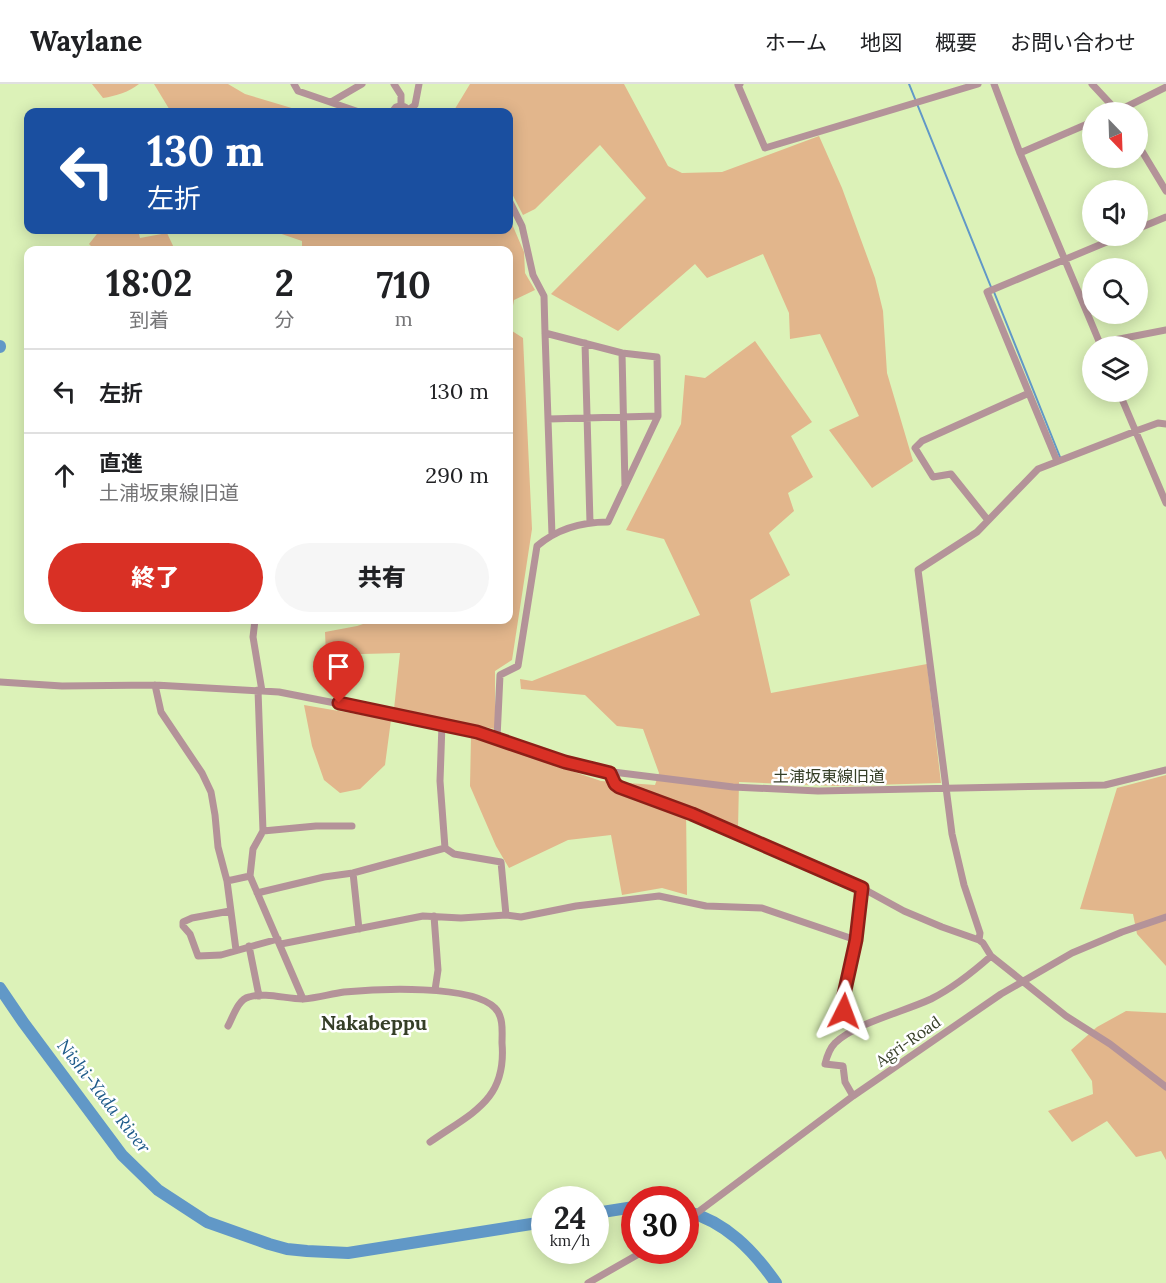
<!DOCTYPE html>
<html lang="ja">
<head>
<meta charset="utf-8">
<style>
  :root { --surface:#fff; --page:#f6f6f6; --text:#202124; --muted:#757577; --line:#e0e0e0; --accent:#d93025 }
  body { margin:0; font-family:Lora,"Noto Sans JP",serif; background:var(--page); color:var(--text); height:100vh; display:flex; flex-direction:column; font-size:22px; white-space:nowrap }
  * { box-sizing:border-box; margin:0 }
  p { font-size:20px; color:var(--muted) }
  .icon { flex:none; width:33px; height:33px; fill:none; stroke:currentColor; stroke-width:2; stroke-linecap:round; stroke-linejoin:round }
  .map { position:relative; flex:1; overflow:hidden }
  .details { position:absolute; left:24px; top:162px; width:489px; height:378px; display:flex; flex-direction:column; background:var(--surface); border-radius:12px; box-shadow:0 3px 15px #0003 }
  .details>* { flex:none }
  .top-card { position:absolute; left:24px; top:24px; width:489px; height:126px; border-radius:12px; box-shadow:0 3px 15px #0003; background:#1a4fa0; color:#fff; overflow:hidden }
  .needle { width:39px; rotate:157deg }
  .controls { position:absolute; left:1082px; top:18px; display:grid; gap:12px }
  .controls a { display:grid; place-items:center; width:66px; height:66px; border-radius:50%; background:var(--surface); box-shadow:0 3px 15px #0003; font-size:30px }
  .speed { position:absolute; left:531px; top:1102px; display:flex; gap:12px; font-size:30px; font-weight:700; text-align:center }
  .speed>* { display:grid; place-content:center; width:78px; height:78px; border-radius:50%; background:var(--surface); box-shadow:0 3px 15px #0003; line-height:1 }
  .speed small { font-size:15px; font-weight:400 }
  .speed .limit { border:9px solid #d22; background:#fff; color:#111 }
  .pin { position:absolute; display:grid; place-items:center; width:51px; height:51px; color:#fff; margin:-62px -26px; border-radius:50% 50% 50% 0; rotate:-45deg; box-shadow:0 0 6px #0007 }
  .pin .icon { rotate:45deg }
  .me { position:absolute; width:66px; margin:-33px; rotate:3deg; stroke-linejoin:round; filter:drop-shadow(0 0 4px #0008) }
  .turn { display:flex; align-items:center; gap:21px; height:126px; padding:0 24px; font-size:27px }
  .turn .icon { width:78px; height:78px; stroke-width:2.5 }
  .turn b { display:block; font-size:42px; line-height:51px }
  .eta { display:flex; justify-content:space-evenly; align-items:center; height:102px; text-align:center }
  .eta b { font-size:36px; font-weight:800; line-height:42px }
  .action { display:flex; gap:12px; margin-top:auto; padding:12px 24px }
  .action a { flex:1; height:69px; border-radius:36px; background:var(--accent); color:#fff; font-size:24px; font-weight:800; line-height:69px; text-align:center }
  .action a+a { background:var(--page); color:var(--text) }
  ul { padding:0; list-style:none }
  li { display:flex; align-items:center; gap:18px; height:84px; padding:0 24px; border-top:2px solid var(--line) }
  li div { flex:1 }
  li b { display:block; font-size:22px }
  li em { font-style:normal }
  header { display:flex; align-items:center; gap:36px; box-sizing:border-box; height:84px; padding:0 30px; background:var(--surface); border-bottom:2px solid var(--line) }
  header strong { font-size:28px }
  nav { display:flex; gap:33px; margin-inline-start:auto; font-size:21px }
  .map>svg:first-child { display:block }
  .green { fill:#e2b68c }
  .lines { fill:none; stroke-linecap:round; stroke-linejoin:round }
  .stream { stroke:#6198c7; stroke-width:2 }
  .river { stroke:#6198c7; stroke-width:12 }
  .minor { stroke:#b49399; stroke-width:7 }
  .route-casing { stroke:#8d1f18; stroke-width:15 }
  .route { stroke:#d93025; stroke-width:10 }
  .labels { text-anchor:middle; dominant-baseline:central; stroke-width:5; stroke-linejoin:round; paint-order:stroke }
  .street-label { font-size:16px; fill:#353e27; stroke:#fff }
  .water-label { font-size:18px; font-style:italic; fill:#1e5b89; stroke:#fff }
  .quarter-label { font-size:20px; font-weight:bold; fill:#353e27; stroke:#fff }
</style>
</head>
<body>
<header>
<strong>Waylane</strong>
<nav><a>ホーム</a><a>地図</a><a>概要</a><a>お問い合わせ</a></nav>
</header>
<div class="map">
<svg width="1166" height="1199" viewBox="0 0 1166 1199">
  <rect width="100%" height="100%" fill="#dcf2b8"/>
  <path class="green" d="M 92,0 L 139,0 C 129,8 116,12 103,14 Z
    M 154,0 L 228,0 L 245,10 L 305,28 L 171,28 Z
    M 470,0 L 624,0 L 668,82 L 682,89 L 722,88 L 819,52 L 842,104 L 875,194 L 883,227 L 887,289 L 913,377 L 872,404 L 829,346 L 859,332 L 820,250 L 790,255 L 789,229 L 763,170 L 707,194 L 695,180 L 618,247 L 551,210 L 646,114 L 600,61 L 535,125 L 523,131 L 509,104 L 508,28 L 453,28 Z
    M 509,133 L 524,168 L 525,189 L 535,206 L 514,216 L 509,245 L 523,254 L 532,445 L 512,576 L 495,587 L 495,645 L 394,625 L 400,569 L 326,571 L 325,548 L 357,542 L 375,536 L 508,536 L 508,166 L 459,166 L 459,162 L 444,166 L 302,166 L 302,157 L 270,146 L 508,146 Z
    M 100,146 L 138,146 L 140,154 L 167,149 L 175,166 L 95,166 L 89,160 Z
    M 755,257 L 812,338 L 791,352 L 813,393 L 788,409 L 794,427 L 769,449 L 790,491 L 750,516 L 771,609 L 927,580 L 941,699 L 838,702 L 739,698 L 738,745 L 686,723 L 687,811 L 662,804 L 622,811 L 611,751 L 568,756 L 509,784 L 496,762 L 470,702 L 471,653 L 601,697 L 655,701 L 659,689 L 643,645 L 617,642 L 585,611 L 521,605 L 520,595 L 532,597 L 700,531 L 664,455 L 626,446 L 681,340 L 685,291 L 705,294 Z
    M 304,621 L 391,636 L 385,681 L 360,705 L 340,709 L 324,696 L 312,662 Z
    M 1166,691 L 1166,882 L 1137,850 L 1133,830 L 1080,825 L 1117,704 Z
    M 1126,927 L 1166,929 L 1166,1076 L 1161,1067 L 1136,1073 L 1107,1037 L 1072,1058 L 1048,1027 L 1093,1010 L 1092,997 L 1071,966 L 1097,943 Z"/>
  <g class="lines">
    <path class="stream" d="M 909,0 L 991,203
      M 994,208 L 1060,373"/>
    <path class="river" d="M 0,262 L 0,263
      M 0,904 L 23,938 L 122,1071 L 158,1106 L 207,1138 L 269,1160 L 287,1165 L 307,1167 L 348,1169 L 544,1138
      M 686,1127 C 726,1138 753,1166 776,1199
      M 596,1129 L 634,1123"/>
    <path class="minor" d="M 294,0 L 298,7 L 359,28
      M 394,0 L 401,11 L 401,22
      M 740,0 L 738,1 L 765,64 L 978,0
      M 994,0 L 1020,69 L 1101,262
      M 1092,0 L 1118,28
      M 331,18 L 362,0
      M 408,26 L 415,21 L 419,0
      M 392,28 L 396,23 C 402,21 407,22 409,28
      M 1116,28 L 1166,3
      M 1137,59 L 1166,107
      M 1020,69 L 1092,38
      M 508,114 L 522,142 L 533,191 L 544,212 L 545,249 L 552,451
      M 1137,145 L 1166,133
      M 585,259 L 590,439
      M 1099,259 L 1166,246
      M 622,269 L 625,402
      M 1119,308 L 1166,419
      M 548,335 L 658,332
      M 1057,377 L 987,208 L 1121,152
      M 987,435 L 951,390 L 933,393 L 915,364 L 922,357 L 1029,309
      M 255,536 L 253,553 L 262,607
      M 0,598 L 62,602 L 155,601 L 279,608 L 442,640 L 497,654 L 565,678 L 597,686 L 733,703 L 818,707 L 1105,701 L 1166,686
      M 155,601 L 161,628 L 202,689 L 211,708 L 215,731 L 218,763 L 227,797 L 236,866
      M 258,606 L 263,747 L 253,765 L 250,792 L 303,915
      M 497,654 L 500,591 L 518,582 L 537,462 C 557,445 582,438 608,438 L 658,332 L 657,273 L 622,269 L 545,249
      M 610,689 L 615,700 L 619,703 L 692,730 L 862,804 L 904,827 L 942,843 L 979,856 L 983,859 L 991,872 L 1066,932 L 1110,960 L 1166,1003
      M 263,747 L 316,742 L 352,742
      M 445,764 L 454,770 L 501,778 L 506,831
      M 353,789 L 359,845
      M 227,797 L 250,792
      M 257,809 L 324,793 L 353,789 L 445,764 L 440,697 L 442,640
      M 230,827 L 192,834 L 183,838 L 183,842 L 190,850 L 198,872 L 221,871 L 278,855
      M 434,832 L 438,886 L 435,906
      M 979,856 L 980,849 L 964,801 L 952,750 L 918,486 L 977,448 L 1038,385 L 1136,347 L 1158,339 L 1166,340
      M 281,860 L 423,832 L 461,834 L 506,831 L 521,833 L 576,822 L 659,812 L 706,822 L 762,824 L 856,856
      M 249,862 L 259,912
      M 228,942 C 233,933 238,915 249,913 C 266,908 286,915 303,915 C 317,914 330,910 344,908 C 377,905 472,900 495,924 C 504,933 502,949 502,959 C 507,1017 471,1029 430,1058
      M 853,947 L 845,928 L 843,915 L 856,856 L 862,804
      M 853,1012 L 845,998 L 843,982 L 825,980 C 827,972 829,965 835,959 C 856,939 903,928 931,915 C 953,904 973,888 991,872
      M 686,1137 L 853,1012 L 1001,910 L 1072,869 L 1122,848 L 1166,833
      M 588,1199 L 644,1167"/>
  </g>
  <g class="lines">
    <defs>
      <path id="route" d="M 339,619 L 477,648 L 565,678 L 610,689 L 615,700 L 619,703 L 692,730 L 862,804 L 856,856 L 843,915 L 844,927"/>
    </defs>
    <use href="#route" class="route-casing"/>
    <use href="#route" class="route"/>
  </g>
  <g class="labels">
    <g class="street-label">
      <text x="829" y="692">土浦坂東線旧道</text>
      <text transform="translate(908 957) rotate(-35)">Agri-Road</text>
    </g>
    <g class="water-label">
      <text transform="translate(104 1012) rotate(52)">Nishi-Yada River</text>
    </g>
    <g class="quarter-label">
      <text x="374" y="938">Nakabeppu</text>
    </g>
  </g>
</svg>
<div class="controls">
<a><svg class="needle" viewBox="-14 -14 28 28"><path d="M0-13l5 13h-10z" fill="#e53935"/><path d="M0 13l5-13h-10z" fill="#757577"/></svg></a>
<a><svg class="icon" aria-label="sound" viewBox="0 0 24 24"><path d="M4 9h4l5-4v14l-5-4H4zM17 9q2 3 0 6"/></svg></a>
<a><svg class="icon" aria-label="search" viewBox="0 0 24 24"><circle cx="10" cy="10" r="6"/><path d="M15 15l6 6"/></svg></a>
<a><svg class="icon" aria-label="layers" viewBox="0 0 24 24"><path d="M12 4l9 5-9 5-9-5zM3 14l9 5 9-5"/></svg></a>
</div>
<div class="speed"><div>24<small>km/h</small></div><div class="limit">30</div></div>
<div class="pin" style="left:339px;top:619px;background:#d93025"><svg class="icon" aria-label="arrive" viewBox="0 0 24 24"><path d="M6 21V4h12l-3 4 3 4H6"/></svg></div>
<svg class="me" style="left:844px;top:927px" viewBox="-20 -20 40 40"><path d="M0-17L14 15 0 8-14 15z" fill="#d93025" stroke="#fff" stroke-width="4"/></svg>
<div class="top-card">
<div class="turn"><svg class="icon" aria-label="left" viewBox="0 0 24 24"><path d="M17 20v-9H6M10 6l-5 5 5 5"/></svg><div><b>130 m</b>左折</div></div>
</div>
<section class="details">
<div class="eta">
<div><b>18:02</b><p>到着</p></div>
<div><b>2</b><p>分</p></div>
<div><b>710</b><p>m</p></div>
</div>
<ul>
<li><svg class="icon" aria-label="left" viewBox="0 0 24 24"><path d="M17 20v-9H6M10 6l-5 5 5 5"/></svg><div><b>左折</b></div><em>130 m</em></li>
<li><svg class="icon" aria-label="ahead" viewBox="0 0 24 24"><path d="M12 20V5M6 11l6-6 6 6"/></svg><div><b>直進</b><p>土浦坂東線旧道</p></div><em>290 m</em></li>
</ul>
<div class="action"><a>終了</a><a>共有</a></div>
</section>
</div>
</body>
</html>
